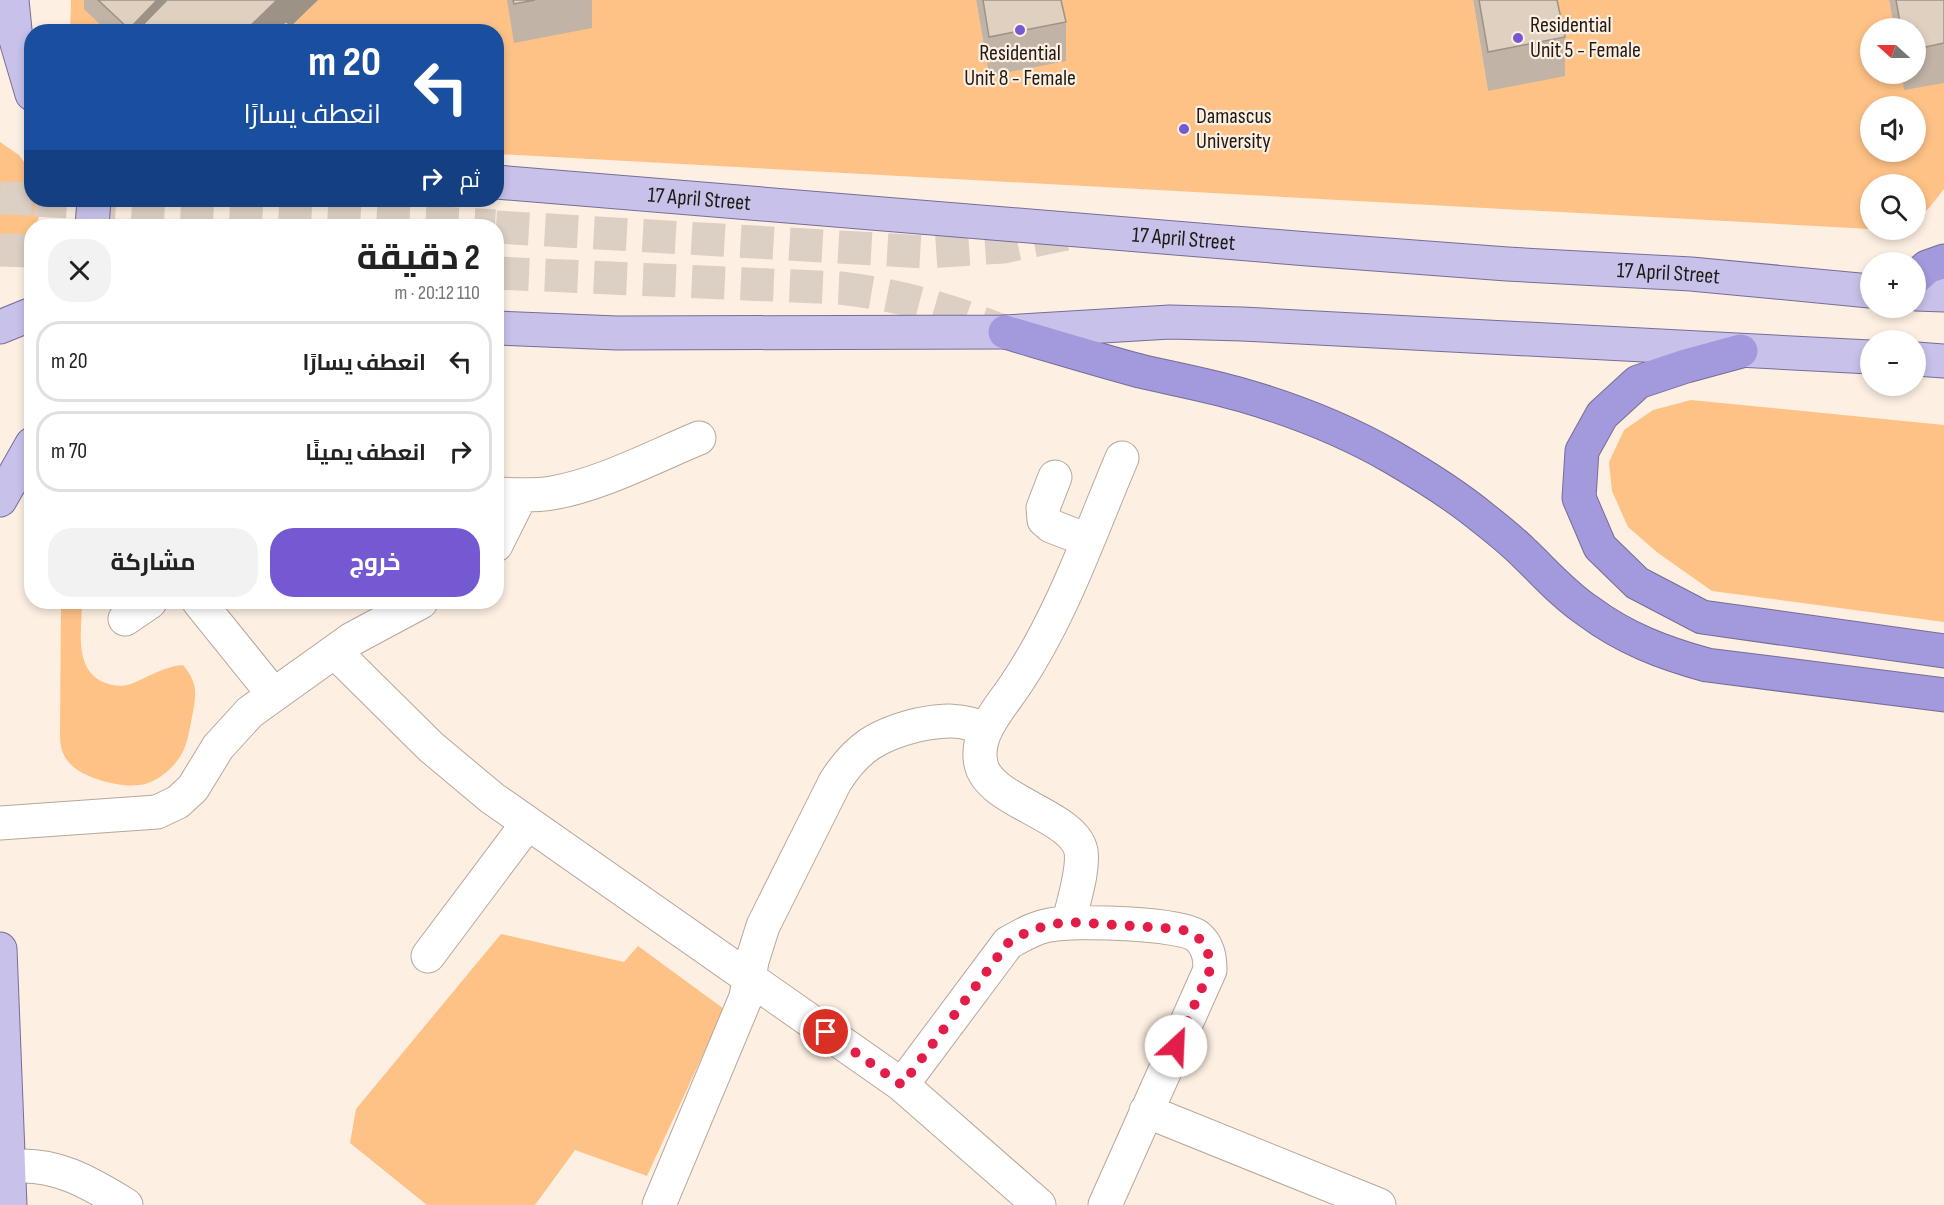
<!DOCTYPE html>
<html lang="ar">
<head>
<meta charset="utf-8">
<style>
  :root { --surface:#fff; --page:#f2f2f2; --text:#222; --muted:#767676; --line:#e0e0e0; --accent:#7559d3 }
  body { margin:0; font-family:"Sofia Sans Condensed",Cairo,sans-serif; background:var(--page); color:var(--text); direction:rtl; height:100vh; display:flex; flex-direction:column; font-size:22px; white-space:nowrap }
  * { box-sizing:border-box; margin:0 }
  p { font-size:20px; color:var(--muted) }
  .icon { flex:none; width:33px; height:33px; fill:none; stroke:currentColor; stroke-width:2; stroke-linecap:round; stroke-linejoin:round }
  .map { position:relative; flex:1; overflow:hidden; direction:ltr }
  .drawer { position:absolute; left:24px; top:219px; width:480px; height:390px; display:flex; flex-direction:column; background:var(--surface); border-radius:24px; box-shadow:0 3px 9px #0003; direction:rtl }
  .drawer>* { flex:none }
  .top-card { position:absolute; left:24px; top:24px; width:480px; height:183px; border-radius:24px; box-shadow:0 3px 9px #0003; direction:rtl; background:#1a4fa0; color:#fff; overflow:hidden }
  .needle { width:39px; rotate:291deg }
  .buttons { position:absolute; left:1860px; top:18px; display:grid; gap:12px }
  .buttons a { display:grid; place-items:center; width:66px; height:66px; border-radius:50%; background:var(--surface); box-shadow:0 3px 9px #0003; font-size:30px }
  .pin { position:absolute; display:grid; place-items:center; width:51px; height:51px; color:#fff; margin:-26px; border:3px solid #fff; border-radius:50%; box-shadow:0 2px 6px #0007 }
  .me { position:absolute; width:66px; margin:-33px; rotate:25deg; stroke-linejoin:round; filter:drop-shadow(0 0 4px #0008) }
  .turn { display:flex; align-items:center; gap:21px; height:126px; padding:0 24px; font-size:27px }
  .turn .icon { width:78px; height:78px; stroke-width:2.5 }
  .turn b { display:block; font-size:42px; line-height:51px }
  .then { display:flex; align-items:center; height:57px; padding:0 24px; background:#0003; gap:12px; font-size:22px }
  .round { display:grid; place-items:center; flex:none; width:63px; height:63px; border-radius:24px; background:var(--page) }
  .overview { display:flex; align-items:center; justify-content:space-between; height:102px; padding:0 24px }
  h1 { font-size:36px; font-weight:700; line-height:45px }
  .button { display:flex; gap:12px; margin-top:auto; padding:12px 24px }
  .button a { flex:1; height:69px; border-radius:24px; background:var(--accent); color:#fff; font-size:24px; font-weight:700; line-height:69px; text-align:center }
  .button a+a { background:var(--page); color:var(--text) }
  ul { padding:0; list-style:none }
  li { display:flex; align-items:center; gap:18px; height:81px; margin:0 12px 9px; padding:0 12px; border:3px solid var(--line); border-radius:24px }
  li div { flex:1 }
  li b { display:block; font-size:22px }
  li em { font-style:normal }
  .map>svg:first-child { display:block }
  .green { fill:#fec286; fill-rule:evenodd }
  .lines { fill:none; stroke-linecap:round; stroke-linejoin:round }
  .major-tunnel { stroke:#dccfc3; stroke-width:33; stroke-dasharray:33 16; stroke-linecap:butt }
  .minor-casing { stroke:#b7a798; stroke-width:35 }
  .major-casing { stroke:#756d97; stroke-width:35 }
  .highway-casing { stroke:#756d97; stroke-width:35 }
  .minor { stroke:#fff; stroke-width:33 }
  .major { stroke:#c8c2eb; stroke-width:33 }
  .highway { stroke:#a399dd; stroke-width:33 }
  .wall { fill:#c1b3a5 }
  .shaded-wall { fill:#9d9286 }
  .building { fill:#e0d0c0; stroke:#9d9286; stroke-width:1.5 }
  .route { stroke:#e11d48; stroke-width:10; stroke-dasharray:0 18 }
  .poi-dot { fill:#7559d3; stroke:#fdefe2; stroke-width:2 }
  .labels { text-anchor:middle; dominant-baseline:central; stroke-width:4.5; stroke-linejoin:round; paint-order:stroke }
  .poi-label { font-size:22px; fill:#201a15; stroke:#fdefe2; text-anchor:start }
  .street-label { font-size:22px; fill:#201a15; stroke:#fdefe2 }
</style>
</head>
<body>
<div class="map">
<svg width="1944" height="1205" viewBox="0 0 1944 1205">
  <rect width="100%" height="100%" fill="#fdefe2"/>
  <path class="green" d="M 71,0 L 92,0 L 108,31 L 70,32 Z
    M 318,0 L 976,0 L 989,76 L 1052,0 L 1473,0 L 1488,91 L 1548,0 L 1889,0 L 1894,28 L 1870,28 L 1870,74 L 1902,74 L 1944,83 L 1944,189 L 1929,208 L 1916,220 L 1916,184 L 1870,184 L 1870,229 L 497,154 L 496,32 L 285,32 ZM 1870,106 L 1916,106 L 1916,152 L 1870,152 Z
    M 0,142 L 19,155 L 31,172 L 32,200 L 39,200 L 39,217 L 35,226 L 32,226 C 32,246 15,256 0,266 Z
    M 1691,400 L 1944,425 L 1944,622 L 1712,591 L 1658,553 L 1628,527 L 1612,491 L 1609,462 L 1624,430 L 1653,410 Z
    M 61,602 L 82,602 C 82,628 73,668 103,682 C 112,686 122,687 131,684 C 148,677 165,666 183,665 C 199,684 196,695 192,717 C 189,732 187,749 177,761 C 169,772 153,784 139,785 C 119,788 78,777 67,760 C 61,752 60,743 60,734 Z
    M 501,934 L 624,962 L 638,946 L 724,1009 L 647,1176 L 575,1150 L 535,1205 L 427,1205 L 350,1143 L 356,1109 Z"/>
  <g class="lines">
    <path class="major-tunnel" d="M 0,198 L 32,199
      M 34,200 L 495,226
      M 496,227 L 926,252 L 1003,247 L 1071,233
      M 0,250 L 32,251
      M 496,273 L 840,288 C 899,295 949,309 1005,332"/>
    <defs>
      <path id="minor" d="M 1055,477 L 1043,508 L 1044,520 L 1051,526 L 1087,540
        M 496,494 C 515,495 534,496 552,493 C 600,485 653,457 699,438
        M 496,545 L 521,495
        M 199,602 L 274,695
        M 125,619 L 150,602
        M 335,652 L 431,747 L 492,798 L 902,1085 L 1039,1205
        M 0,823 L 157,812 L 178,802 L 193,788 L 218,747 L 250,712 L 352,639 L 421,602
        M 1069,922 C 1073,902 1084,871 1081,851 C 1074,815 989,802 981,764 C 974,734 1001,707 1016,684 C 1062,616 1090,533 1122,458
        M 428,956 L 527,824
        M 902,1085 L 1008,943 C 1021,936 1035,927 1050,925 C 1074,920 1180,923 1197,936 C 1208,945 1210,957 1210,970 L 1105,1205
        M 1146,1111 L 1379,1205
        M 8,1167 C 53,1161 89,1182 126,1205
        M 659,1205 L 746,997 L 752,961 L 763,926 L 835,782 C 857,747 878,735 917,725 C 943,720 962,718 986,730"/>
      <g id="major">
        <path d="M 12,0 L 16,40 L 32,94"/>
        <path id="s1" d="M 496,182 L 1308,249 L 1507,264 L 1691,274 L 1870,291"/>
        <path d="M 92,226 L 94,200"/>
        <path d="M 1916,294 L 1944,295"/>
        <path d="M 0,327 L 32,314"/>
        <path d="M 496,328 L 617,333 L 1005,332 L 1170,322 L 1242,324 L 1870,357"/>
        <path d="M 1916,359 L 1944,361"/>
        <path d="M 0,500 L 32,444"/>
        <path d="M 0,949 L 10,1205"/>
      </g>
      <path id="highway" d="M 1916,277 L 1927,267 L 1944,261
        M 1005,332 C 1050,345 1095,359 1140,371 C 1174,379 1208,385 1242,395 C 1294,410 1345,430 1392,457 C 1423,475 1455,495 1483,518 C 1497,529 1511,540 1524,553 C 1545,573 1564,595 1588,611 C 1624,638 1663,653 1707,665 L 1944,695
        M 1741,351 L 1686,366 L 1638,382 L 1602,415 L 1582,451 L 1579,498 L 1600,547 L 1637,583 L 1702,617 L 1944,651"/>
    </defs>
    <use href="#minor" class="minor-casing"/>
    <use href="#major" class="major-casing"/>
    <use href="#highway" class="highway-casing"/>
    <use href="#minor" class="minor"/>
    <use href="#major" class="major"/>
    <use href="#highway" class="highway"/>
  </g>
  <path class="wall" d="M 84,0 L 318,0 L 291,26 L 296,32 L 108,32 L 84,9 Z
    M 507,0 L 592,0 L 592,28 L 514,43 Z
    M 976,0 L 1061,0 L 1066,22 L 1066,61 L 989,76 Z
    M 1473,0 L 1557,0 L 1565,37 L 1565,76 L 1488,91 Z
    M 1889,0 L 1944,0 L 1944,83 L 1904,90 L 1902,74 L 1916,74 L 1916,28 L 1894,28 Z"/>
  <path class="shaded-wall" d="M 157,0 L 178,0 L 148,32 L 129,32 L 129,29 Z
    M 277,0 L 318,0 L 285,32 L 244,32 Z"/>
  <path class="building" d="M 98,0 L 157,0 L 129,29 Z
    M 167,0 L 277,0 L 244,32 L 136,32 Z
    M 513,0 L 535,0 L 514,4 Z
    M 983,0 L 1061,0 L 1066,22 L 989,37 Z
    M 1479,0 L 1557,0 L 1565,37 L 1488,52 Z
    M 1896,0 L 1944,0 L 1944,43 L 1916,49 L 1916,28 L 1901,28 Z
    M 286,21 L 296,32 L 275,32 Z"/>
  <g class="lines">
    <path class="route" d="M 826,1032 L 902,1085 L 1008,943 L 1027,932 L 1048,925 L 1069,922 L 1179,929 C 1201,934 1210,947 1210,970 L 1176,1046"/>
  </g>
  <g class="poi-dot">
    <circle cx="1020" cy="30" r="6"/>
    <circle cx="1518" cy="38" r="6"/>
    <circle cx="1184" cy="129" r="6"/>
  </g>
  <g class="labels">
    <g class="poi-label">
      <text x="1530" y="25">Residential<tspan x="1530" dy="25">Unit 5 - Female</tspan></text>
      <text x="1020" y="53" text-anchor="middle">Residential<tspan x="1020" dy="25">Unit 8 - Female</tspan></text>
      <text x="1196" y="116">Damascus<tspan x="1196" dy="25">University</tspan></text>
    </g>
    <g class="street-label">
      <text stroke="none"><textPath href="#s1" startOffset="204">17 April Street</textPath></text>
      <text stroke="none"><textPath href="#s1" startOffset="690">17 April Street</textPath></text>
      <text stroke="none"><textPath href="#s1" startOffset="1176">17 April Street</textPath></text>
    </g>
  </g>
</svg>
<div class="buttons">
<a><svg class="needle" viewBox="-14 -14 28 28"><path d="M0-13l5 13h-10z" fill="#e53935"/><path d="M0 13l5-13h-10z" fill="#767676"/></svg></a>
<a><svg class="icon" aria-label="sound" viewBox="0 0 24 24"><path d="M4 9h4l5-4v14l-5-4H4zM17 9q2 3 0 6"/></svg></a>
<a><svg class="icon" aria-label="search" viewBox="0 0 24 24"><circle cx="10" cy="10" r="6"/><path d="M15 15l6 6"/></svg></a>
<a>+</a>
<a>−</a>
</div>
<div class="pin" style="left:826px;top:1032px;background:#d93025"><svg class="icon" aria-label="arrive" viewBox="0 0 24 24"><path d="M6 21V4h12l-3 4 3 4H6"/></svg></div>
<svg class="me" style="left:1176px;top:1046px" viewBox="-20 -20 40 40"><circle r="19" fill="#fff"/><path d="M0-13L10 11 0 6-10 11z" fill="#e11d48"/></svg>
<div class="top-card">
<div class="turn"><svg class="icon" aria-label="left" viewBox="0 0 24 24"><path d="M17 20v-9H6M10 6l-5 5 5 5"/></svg><div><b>20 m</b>انعطف يسارًا</div></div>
<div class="then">ثم<svg class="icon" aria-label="right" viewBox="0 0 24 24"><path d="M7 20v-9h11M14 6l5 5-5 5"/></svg></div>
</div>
<section class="drawer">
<div class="overview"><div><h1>2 دقيقة</h1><p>110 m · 20:12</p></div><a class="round"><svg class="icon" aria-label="close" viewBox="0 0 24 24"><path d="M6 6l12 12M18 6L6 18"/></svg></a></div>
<ul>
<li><svg class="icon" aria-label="left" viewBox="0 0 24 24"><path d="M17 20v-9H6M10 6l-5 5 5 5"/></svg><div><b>انعطف يسارًا</b></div><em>20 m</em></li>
<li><svg class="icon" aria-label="right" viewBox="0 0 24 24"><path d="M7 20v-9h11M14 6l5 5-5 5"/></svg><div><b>انعطف يمينًا</b></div><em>70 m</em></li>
</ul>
<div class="button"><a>خروج</a><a>مشاركة</a></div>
</section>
</div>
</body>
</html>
